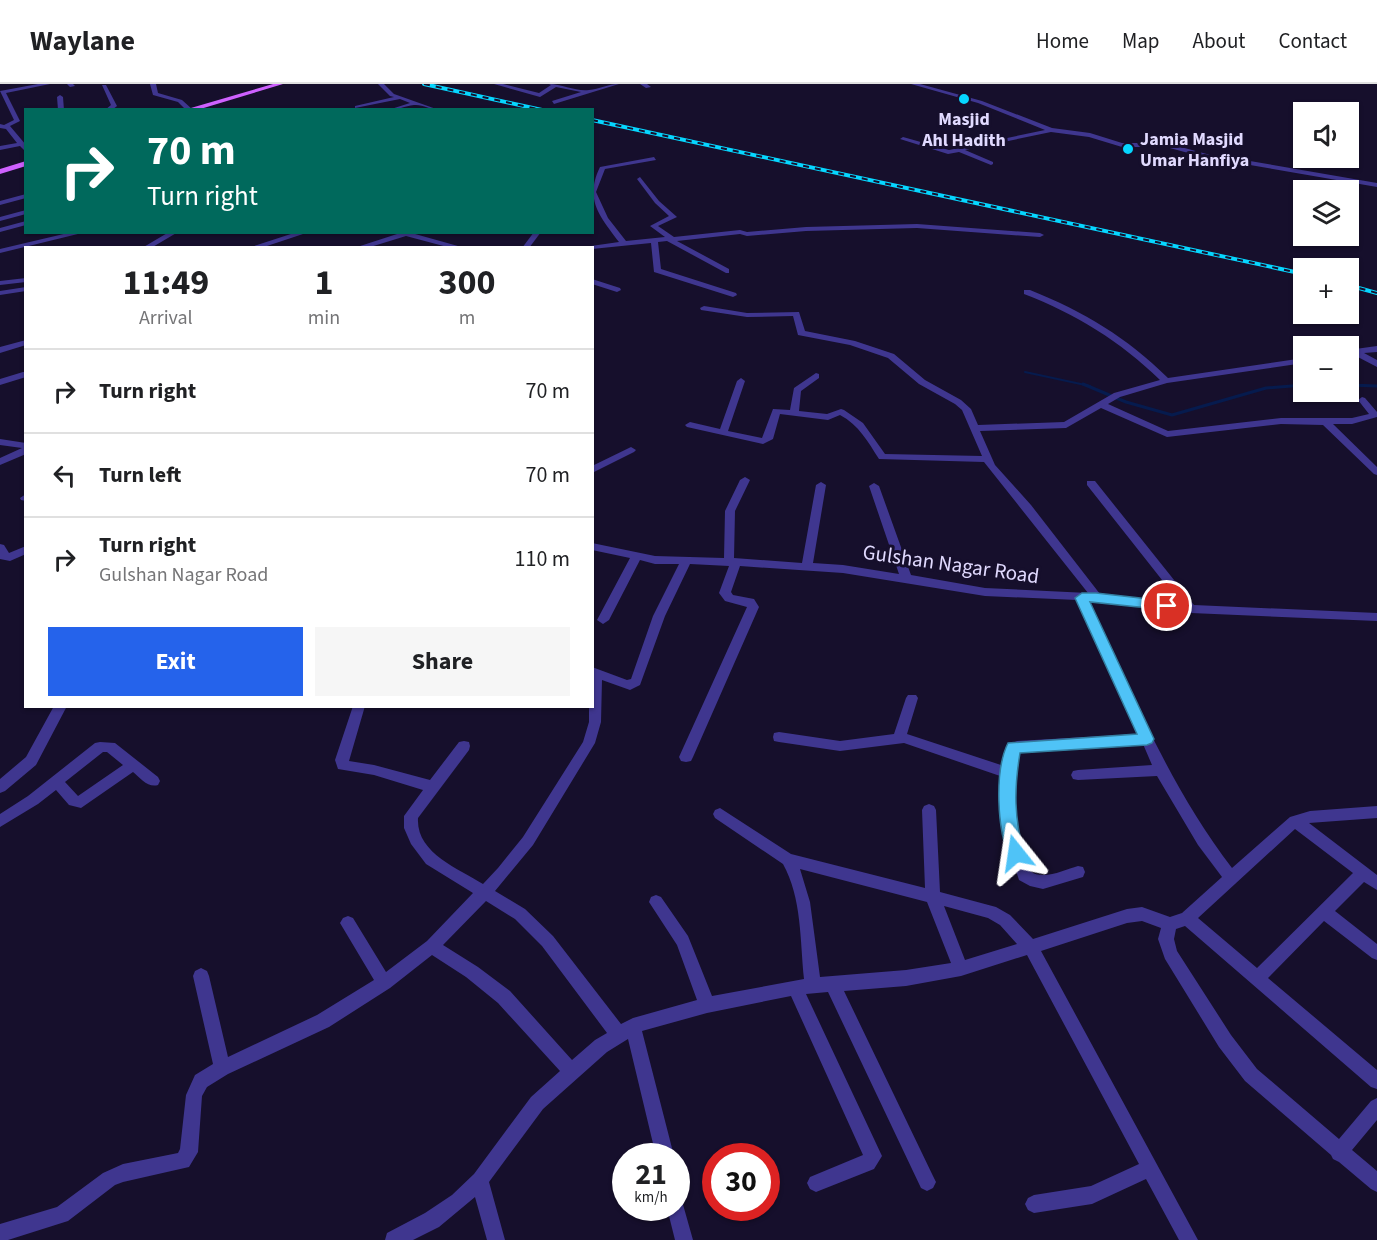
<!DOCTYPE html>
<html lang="en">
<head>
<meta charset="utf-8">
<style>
  :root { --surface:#fff; --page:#f6f6f6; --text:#202124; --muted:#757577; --line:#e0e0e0; --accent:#2563eb }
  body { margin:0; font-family:"Source Sans 3",sans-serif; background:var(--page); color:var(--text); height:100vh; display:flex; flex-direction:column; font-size:22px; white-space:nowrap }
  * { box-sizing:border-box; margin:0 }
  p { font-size:20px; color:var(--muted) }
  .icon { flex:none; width:33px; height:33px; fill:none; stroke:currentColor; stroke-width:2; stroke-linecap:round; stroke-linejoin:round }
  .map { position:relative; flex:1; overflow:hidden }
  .details { position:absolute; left:24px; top:162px; width:570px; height:462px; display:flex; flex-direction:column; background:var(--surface); border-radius:0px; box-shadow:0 2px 4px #0004 }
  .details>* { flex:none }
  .top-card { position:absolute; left:24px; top:24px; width:570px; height:126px; border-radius:0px; box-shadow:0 2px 4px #0004; background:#00695c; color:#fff; overflow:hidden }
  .tools { position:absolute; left:1293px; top:18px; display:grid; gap:12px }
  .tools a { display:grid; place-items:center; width:66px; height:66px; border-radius:0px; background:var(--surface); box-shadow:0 2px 4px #0004; font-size:30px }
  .speed { position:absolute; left:612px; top:1059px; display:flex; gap:12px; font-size:30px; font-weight:700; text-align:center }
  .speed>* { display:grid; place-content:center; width:78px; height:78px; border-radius:50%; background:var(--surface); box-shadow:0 2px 4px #0004; line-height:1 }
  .speed small { font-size:15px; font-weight:400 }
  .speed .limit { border:9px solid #d22; background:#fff; color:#111 }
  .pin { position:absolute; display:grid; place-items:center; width:51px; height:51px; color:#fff; margin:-26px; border:3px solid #fff; border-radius:50%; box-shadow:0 2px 6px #0007 }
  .me { position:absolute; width:66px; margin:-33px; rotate:345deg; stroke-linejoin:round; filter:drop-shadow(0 0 4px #0008) }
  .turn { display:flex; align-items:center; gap:21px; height:126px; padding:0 24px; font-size:27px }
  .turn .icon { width:78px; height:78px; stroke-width:2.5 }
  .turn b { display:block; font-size:42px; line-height:51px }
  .eta { display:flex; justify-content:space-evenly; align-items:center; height:102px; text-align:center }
  .eta b { font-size:36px; font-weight:700; line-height:42px }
  .cta { display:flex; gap:12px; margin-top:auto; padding:12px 24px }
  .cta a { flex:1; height:69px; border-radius:0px; background:var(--accent); color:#fff; font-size:24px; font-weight:700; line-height:69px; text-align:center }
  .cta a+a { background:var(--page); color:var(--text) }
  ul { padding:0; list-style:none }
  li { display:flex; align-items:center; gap:18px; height:84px; padding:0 24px; border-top:2px solid var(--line) }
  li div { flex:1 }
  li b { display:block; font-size:22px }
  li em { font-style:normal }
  header { display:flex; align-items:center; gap:36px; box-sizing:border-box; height:84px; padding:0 30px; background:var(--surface); border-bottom:2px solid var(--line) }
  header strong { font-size:28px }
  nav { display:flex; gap:33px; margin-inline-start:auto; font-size:21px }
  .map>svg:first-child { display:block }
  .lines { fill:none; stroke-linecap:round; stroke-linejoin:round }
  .stream-far1 { stroke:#061b4e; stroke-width:2 }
  .stream { stroke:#061b4e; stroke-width:3 }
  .minor { fill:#3f368f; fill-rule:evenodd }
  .major { fill:#ce61ff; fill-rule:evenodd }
  .rail-casing { stroke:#06d6ff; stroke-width:4 }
  .rail { stroke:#160f2c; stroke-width:2; stroke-dasharray:6; stroke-linecap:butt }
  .route { fill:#4fc3f7; stroke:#337fa1; stroke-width:1.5 }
  .poi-dot { fill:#06d6ff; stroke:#160f2c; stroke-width:2 }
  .labels { text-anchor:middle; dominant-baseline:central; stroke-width:6; stroke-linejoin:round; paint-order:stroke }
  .far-poi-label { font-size:18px; font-weight:bold; fill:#e1daff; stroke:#160f2c }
  .street-label { font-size:21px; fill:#e1daff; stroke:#160f2c }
</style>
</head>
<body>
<header>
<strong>Waylane</strong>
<nav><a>Home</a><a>Map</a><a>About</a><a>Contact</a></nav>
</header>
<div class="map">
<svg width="1377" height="1156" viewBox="0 0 1377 1156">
  <rect width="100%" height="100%" fill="#160f2c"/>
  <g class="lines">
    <path class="stream-far1" d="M 1025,288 L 1090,302
      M 1348,301 L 1370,302
      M 1294,302 L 1304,301"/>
    <path class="stream" d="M 1083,300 L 1126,318 L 1172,331 L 1266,304 L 1304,301
      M 1348,301 L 1377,302"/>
    <path class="minor" d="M 38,0 L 50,0 L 6,9 L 20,37 L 10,42 L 26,61 L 26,68 L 20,62 L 0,66 L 0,62 L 17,59 L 6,45 L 0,44 L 0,40 L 4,41 L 14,36 L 0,7 Z
      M 67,0 L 73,0 L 75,2 L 70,3 Z
      M 150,0 L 156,0 L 158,9 L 182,16 L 192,25 L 186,26 L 178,18 L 153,11 Z
      M 378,0 L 384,0 L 394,10 L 439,26 C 431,26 422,20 414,21 C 405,22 397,26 388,26 L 410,19 L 400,15 L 355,24 L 355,22 L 394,13 L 390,12 Z
      M 494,0 L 503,0 L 539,9 L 551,1 L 549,0 C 562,0 577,8 589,6 C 599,5 608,0 619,0 L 554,20 L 552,17 L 581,8 L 556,3 L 540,13 Z
      M 640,0 L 647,0 L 651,3 L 646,4 Z
      M 911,0 L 920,0 L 982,17 L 1052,44 L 1090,49 L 1122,59 L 1141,59 L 1155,56 L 1229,76 L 1250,77 L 1377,99 L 1377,103 L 1250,81 L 1229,80 L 1155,60 L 1141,63 L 1122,63 L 1089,53 L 1051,48 L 965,66 L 993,78 L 993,80 L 991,81 L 959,68 L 948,70 L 900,55 L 903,53 L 949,66 L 1045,46 L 978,19 Z
      M 102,1 L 106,1 L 117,22 L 112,26 L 105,26 L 111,21 Z
      M 60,11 L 63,13 L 64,26 L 58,26 L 57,13 Z
      M 654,73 L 656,76 L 605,85 L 596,108 L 608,134 L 626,157 L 665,153 L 650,142 L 669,132 L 655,119 L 637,95 L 640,93 L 659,117 L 677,133 L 658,142 L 674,153 L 740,146 L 747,148 L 806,143 L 917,140 L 1040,149 L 1044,151 L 1040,153 L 917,144 L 806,147 L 747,152 L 740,150 L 677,157 L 729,185 L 729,189 L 726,189 L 667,157 L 658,158 L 661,185 L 736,209 L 737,211 L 733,213 L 654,188 L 651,159 L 592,165 L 577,164 L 619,158 C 600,132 584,116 600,83 Z
      M 26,110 L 26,114 L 0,121 L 0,117 Z
      M 26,126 L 26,130 L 0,137 L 0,133 Z
      M 26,137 L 26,141 L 0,148 L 0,144 Z
      M 72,148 L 86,148 L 0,169 L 0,165 Z
      M 169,148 L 178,148 L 151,164 L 142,164 Z
      M 297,148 L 309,148 L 261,164 L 248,164 Z
      M 394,148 L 408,148 L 465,164 L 451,164 L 406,152 L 367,164 L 354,164 L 397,150 Z
      M 534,148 L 541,148 L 529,164 L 522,164 Z
      M 26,194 L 26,198 L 0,201 L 0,197 Z
      M 592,195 L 620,204 L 621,206 L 617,208 L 592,200 Z
      M 26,203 L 26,207 L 0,211 L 0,207 Z
      M 1024,206 L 1030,206 C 1085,228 1126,253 1168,294 L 1304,274 L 1304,279 L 1167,299 L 1120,313 L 1108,320 L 1168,347 L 1281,334 L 1352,334 L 1369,330 L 1358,316 L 1362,313 L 1365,314 L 1377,328 L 1377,333 L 1352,340 L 1333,340 L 1377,383 L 1377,391 L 1374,390 L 1323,341 L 1281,340 L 1167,353 L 1101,324 L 1066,344 L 980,347 L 995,381 L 1031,421 L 1100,510 L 1181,520 L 1087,401 L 1087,397 L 1095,397 L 1194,521 L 1377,529 L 1377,537 L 1191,529 L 1089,517 C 1132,609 1169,702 1232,784 L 1290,733 L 1310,727 L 1377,722 L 1377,734 L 1309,739 L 1377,791 L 1377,806 L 1364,798 L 1335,827 L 1377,860 L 1377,876 L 1372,874 L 1324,837 L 1268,894 L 1377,986 L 1377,1005 L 1371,1003 L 1185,842 L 1176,845 L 1174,855 L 1177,867 L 1231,951 L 1257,985 L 1339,1055 L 1371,1017 L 1377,1014 L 1377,1036 L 1352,1066 L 1377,1087 L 1377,1108 L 1371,1105 L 1339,1078 L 1333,1075 L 1331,1071 L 1245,997 L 1219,963 L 1165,875 L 1158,855 L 1161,844 L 1142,837 L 1127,839 L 1041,867 L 1198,1156 L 1179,1156 L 1146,1095 L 1092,1120 L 1034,1129 L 1028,1126 L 1025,1120 L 1028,1114 L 1034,1111 L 1091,1102 L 1139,1080 L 1027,871 L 961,892 L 906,902 L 844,907 L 933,1092 L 936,1098 L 933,1104 L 927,1107 L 921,1104 L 828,908 L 806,910 L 882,1072 L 874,1085 L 816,1108 L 810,1105 L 807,1099 L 810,1093 L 863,1071 L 791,912 L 707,929 L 642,947 L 674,1072 L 656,1072 L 628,955 L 607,968 L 543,1025 L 489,1098 L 505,1156 L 487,1156 L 475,1113 L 439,1143 L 413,1156 L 385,1156 L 387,1149 L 425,1129 L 452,1111 L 474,1090 L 531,1013 L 560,987 L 498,919 L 466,893 L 432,871 L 390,904 L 329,943 L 228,990 L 207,1003 L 202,1012 L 198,1068 L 189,1083 L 123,1098 L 115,1101 L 68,1137 L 8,1156 L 0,1156 L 0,1140 L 57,1123 L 103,1089 L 123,1080 L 178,1069 L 180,1065 L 186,1011 L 195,991 L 213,980 L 193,892 L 195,887 L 201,884 L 207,887 L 209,892 L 228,973 L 317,931 L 374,896 L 343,844 L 340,839 L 343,834 L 348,832 L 353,834 L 386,888 L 427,857 L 473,809 L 426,780 L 411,760 L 404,744 L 404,732 L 423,706 L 374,691 L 338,685 L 335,676 L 353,622 L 365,622 L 349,677 L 374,681 L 430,696 L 459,658 L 464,657 L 469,658 L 470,662 L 469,666 L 418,734 C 416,769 458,784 483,800 L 498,784 L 523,753 L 583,658 L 589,638 L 589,622 L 592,622 L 592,583 L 627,596 L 631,595 L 653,532 L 679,480 L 655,480 L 640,476 L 609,536 L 603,540 L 597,536 L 630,474 L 592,466 L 592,459 L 655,472 L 724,474 L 725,427 L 740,396 L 745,393 L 750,396 L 735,427 L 734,474 L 802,479 L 816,401 L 821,398 L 826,401 L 813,479 L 843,481 L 899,490 L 869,402 L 874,399 L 879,402 L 911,491 L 985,504 L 1088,509 L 984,378 L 879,375 C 868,358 859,341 840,331 L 828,336 L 780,330 L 773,355 L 763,360 L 687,343 L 685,341 L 690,338 L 720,345 L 737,297 L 741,294 L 745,297 L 728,347 L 762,354 L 773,325 L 790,326 L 794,304 L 816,289 L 819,290 L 819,294 L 801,307 L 799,327 L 827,330 L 841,325 L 844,326 L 863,339 L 885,370 L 982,372 L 962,326 L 955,320 L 919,300 L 888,274 L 850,261 L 798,251 L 793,232 L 747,233 L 701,226 L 700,224 L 704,222 L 747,229 L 799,228 L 805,247 L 855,257 L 894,270 L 925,296 L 961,316 L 971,325 L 978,341 L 1064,338 L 1114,309 L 1160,296 C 1120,257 1076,230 1024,210 ZM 690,480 L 729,482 L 719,509 L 725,517 L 747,523 L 679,673 L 681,677 L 686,678 L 691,677 L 693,673 L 759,523 L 754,515 L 733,511 L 731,508 L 740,482 L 843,489 L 985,512 L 1077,516 L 1138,650 L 1017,657 L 1006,662 L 1004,682 L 907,650 L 918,614 L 916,611 L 908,611 L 906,614 L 894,650 L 840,657 L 779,648 L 774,649 L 773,653 L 774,657 L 779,658 L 840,667 L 904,659 L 1003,693 L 1001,741 L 1019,796 L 1030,802 L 1043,805 L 1083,793 L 1085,788 L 1083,783 L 1078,782 C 1064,786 1043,797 1030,787 L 1015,741 L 1017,668 L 1143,660 L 1152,681 L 1078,686 L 1073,687 L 1071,691 L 1073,695 L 1078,696 L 1157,692 L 1198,761 L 1222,793 L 1182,829 L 1170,833 L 1142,823 L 1127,825 L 1033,855 L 1010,831 L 996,823 L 940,808 L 936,726 L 934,722 L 929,720 L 924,722 L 922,726 L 925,804 L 791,770 L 720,724 L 715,726 L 713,730 L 715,734 L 783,780 C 802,814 800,857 804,895 L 712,912 L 688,852 L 661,813 L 656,811 L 651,813 L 649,818 L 677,861 L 697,916 L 633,934 L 621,940 L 553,852 L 525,825 L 495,807 L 533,761 L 595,659 L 601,638 L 602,596 L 630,606 L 640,601 L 665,532 ZM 1295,745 L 1353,789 L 1257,884 L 1198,834 ZM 800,785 L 927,818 L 951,879 L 906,886 L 820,893 L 810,818 ZM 486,817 L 515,835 L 542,862 L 607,949 L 595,956 L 572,976 L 510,907 L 478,883 L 443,861 ZM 944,822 L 988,834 L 1000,841 L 1017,860 L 965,876 Z
      M 26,256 L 26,261 L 0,269 L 0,263 Z
      M 1377,262 L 1377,268 L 1364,269 L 1377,276 L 1377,283 L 1354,271 L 1348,271 L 1348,266 Z
      M 23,288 L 26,288 L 26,293 L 0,301 L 0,295 Z
      M 0,355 L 26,359 L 26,370 L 0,381 L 0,374 L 22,364 L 0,361 Z
      M 631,363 L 636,366 L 634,368 L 592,389 L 592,382 Z
      M 26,410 L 26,417 L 21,416 L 20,414 Z
      M 0,460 L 4,461 L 9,469 L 26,462 L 26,470 L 10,477 L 0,475 Z
      M 54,622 L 67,622 L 36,681 L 5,707 L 0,709 L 0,695 L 26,673 Z
      M 100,658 L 115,659 L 158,693 L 160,697 L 158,701 C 148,704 140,694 133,688 L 81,724 L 69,721 L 56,706 L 38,720 L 0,743 L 0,730 L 28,712 L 95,659 ZM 103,668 L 107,668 L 123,681 L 78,712 L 65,698 Z
      M 676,1114 L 682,1117 L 693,1156 L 675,1156 L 667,1124 L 676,1124 Z"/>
    <path class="major" d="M 273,0 L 283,0 L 197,26 L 184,26 Z
      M 26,77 L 26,82 L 0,90 L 0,85 Z"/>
    <defs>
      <path id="rail" d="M 424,0 L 542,26
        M 592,36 L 1304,190
        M 1348,201 L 1377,209"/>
    </defs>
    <use href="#rail" class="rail-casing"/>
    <use href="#rail" class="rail"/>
  </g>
  <path class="route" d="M 1082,509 L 1096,509 L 1167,517 L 1174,522 L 1167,526 L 1090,518 L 1154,655 L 1152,659 L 1147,661 L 1020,669 C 1014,705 1014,734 1024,769 L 1022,774 L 1016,776 L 1010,774 C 997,747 994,687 1008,659 L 1137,650 L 1075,514 Z"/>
  <g class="poi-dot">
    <circle cx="964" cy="15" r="6"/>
    <circle cx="1128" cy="65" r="6"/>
  </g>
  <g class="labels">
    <g class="far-poi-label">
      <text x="964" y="35">Masjid<tspan x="964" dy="21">Ahl Hadith</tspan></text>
      <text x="1140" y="55" text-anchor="start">Jamia Masjid<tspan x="1140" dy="21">Umar Hanfiya</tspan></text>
    </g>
    <g class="street-label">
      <text transform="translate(951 480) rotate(8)">Gulshan Nagar Road</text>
    </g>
  </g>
</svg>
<div class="tools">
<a><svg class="icon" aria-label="sound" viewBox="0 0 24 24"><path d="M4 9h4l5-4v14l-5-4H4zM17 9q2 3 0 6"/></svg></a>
<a><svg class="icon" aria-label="layers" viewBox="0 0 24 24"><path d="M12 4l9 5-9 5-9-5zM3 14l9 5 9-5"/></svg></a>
<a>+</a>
<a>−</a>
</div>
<div class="speed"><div>21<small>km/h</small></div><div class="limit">30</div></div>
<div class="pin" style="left:1167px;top:522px;background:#d93025"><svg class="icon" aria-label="arrive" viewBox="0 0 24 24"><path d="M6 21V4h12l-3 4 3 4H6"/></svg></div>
<svg class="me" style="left:1016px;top:769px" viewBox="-20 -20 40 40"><path d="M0-17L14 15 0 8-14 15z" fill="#4fc3f7" stroke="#fff" stroke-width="4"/></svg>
<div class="top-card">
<div class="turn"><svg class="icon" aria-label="right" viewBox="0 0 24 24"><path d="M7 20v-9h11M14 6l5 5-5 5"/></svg><div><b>70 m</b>Turn right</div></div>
</div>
<section class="details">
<div class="eta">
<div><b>11:49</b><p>Arrival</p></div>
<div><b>1</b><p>min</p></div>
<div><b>300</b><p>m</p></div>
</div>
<ul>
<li><svg class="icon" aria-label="right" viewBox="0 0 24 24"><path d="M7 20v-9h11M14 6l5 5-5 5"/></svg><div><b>Turn right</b></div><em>70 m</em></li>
<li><svg class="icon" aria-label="left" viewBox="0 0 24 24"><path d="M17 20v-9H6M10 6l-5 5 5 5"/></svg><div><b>Turn left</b></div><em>70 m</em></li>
<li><svg class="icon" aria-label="right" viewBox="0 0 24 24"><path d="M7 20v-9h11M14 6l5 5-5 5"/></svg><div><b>Turn right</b><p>Gulshan Nagar Road</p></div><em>110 m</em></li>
</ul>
<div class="cta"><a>Exit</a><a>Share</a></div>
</section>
</div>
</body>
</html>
